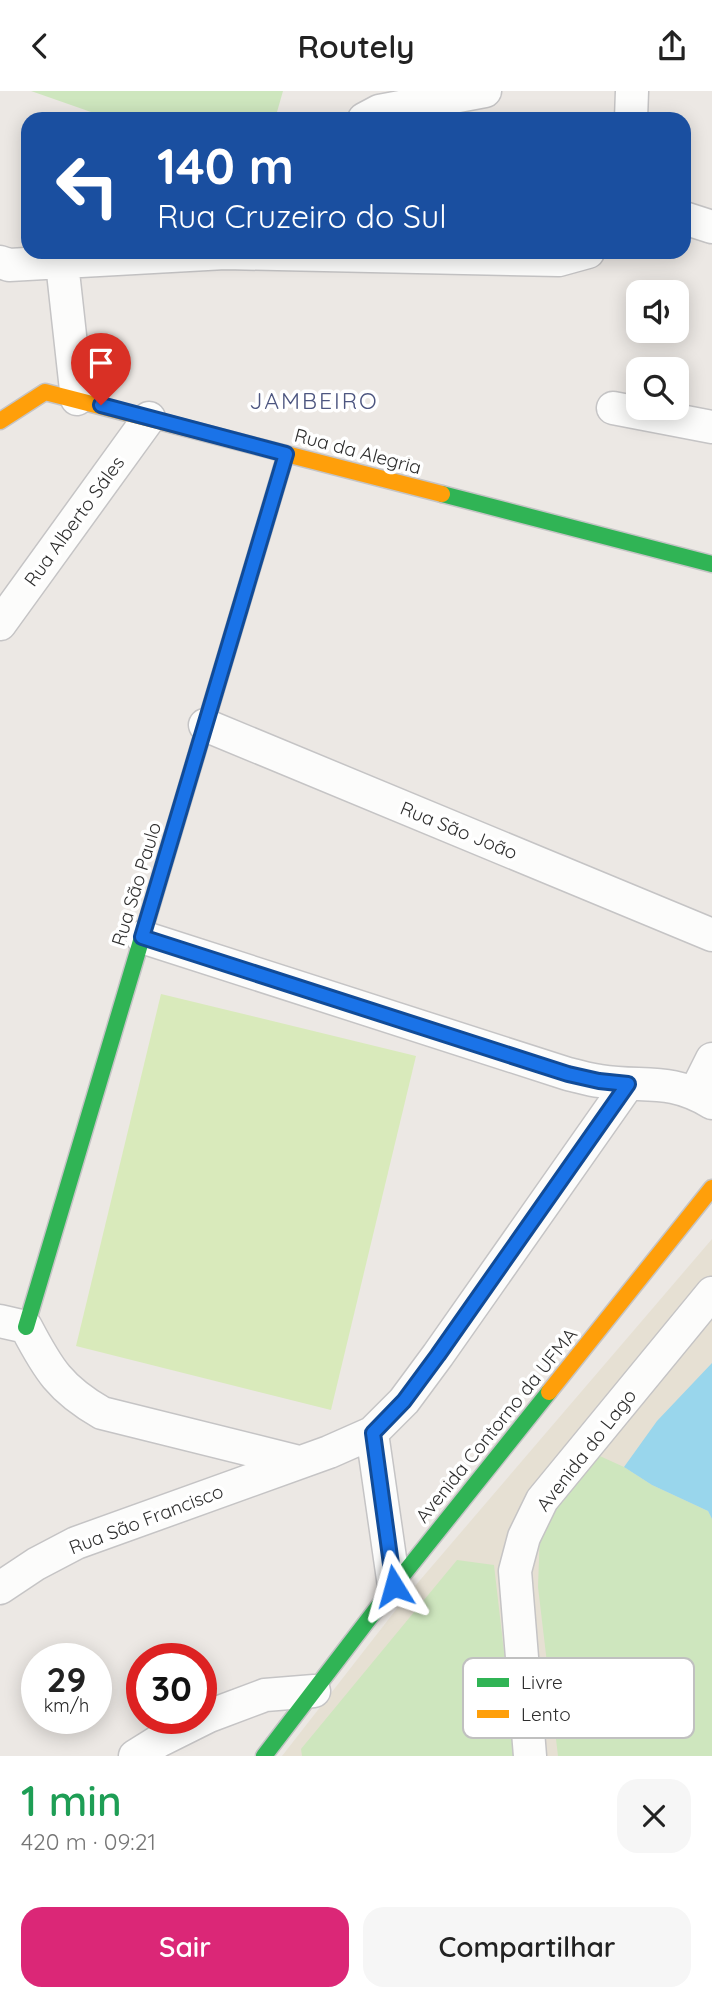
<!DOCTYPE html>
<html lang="pt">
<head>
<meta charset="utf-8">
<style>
  :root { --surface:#fff; --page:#f6f6f6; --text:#222; --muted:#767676; --accent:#db2777 }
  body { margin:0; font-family:Quicksand,sans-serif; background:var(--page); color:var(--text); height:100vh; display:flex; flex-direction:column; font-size:26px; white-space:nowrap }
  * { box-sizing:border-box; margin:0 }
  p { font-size:23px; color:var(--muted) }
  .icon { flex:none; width:38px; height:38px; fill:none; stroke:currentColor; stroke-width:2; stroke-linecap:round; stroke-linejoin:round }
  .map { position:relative; height:1665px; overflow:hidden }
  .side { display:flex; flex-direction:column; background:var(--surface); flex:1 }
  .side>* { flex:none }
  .hud { position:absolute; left:21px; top:21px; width:670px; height:147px; border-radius:21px; box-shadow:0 4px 18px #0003; background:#1a4fa0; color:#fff; overflow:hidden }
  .buttons { position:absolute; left:626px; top:189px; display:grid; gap:14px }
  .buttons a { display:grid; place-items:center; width:63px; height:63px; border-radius:14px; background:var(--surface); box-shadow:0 4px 18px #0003; font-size:35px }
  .speed { position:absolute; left:21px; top:1552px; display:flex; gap:14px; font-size:35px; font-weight:700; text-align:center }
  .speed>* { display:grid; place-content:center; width:91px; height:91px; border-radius:50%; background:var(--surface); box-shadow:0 4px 18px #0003; line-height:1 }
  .speed small { font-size:18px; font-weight:400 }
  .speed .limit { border:10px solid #d22; background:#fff; color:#111 }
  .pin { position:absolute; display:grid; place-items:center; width:60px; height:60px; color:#fff; margin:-72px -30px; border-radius:50% 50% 50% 0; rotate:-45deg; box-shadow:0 0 7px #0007 }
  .pin .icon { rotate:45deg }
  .me { position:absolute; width:77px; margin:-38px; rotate:352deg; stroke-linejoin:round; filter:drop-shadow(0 0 5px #0008) }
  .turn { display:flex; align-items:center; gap:24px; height:147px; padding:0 21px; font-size:32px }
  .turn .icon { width:91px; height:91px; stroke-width:2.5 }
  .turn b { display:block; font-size:49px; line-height:60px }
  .round { display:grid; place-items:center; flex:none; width:74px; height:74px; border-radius:21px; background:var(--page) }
  .headline { display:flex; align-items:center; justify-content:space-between; height:119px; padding:0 21px }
  h1 { font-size:42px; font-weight:600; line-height:52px; color:#1e9e55 }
  .primary-button { display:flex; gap:14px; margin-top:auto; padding:14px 21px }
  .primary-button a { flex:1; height:80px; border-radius:21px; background:var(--accent); color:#fff; font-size:28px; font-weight:600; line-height:80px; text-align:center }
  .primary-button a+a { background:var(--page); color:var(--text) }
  header { display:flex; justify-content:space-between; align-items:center; height:91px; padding:0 21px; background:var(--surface); font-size:32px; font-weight:600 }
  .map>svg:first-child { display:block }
  .education { fill:#e6e0d3 }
  .green { fill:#cee6be }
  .pitch { fill:#d9eabb }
  .water { fill:#99d6ec }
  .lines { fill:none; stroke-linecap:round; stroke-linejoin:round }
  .street-casing { stroke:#c5c4c5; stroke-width:35 }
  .fast-casing { stroke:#c5c4c5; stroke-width:19 }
  .slow-casing { stroke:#c5c4c5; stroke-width:19 }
  .street { stroke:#fcfcfb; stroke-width:32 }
  .fast { stroke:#30b455; stroke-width:16 }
  .slow { stroke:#ff9f0a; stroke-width:16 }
  .route-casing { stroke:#114b97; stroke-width:18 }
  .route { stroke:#1a73e8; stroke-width:12 }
  .labels { text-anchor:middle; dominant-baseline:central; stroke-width:7; stroke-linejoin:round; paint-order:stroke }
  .street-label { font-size:19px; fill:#2e2e2e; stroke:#fff }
  .quarter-label { font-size:23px; letter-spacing:2px; fill:#4d5680; stroke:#fff }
  .key { fill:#fff; stroke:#c0c0c0; stroke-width:2 }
  .key-label { font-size:19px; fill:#2e2e2e }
</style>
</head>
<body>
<header><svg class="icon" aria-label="back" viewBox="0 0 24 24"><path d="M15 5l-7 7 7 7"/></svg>Routely<svg class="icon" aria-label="share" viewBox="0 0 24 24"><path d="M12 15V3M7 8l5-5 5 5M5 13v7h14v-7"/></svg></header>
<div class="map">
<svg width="712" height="1665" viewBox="0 0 712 1665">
  <rect width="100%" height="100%" fill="#ece8e4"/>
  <path class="education" d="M 712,1148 L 712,1665 L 282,1665 L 409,1502 Z"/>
  <path class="green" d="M 31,0 L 283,0 L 275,28 L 111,28 Z
    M 591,1361 L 624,1376 L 652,1394 L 708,1420 L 712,1428 L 712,1665 L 558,1665 L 538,1496 L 540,1440 Z
    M 457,1469 L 494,1474 L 516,1665 L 302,1665 L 301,1658 Z"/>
  <path class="pitch" d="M 161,903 L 416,965 L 331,1319 L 76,1255 Z"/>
  <path class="water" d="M 712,1272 L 712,1428 L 708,1420 L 652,1394 L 624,1376 L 657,1330 Z"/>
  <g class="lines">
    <defs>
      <path id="street" d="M 364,28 L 379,20 L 485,0
        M 631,28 L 632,0
        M 684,127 L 712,136
        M 0,171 L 9,174 L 225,162 L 559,169 L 588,161
        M 62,172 L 77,308
        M 613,317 L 712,336
        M 0,533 L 149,327
        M 205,634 L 712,844
        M 142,846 L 568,983 C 578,985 589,989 600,990 C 645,997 669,986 712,1012
        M 695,1002 L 712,968
        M 0,1230 L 26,1236 C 48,1278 60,1298 102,1322 L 299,1371
        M 394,1495 L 372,1342 L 404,1310 L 438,1264 L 628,993
        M 0,1497 L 36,1473 L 76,1452 L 329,1361 L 372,1342
        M 135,1665 L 159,1650 L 209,1625 L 265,1604 L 314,1600
        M 530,1665 L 515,1480 L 524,1446 L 542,1409 L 712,1202"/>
      <path id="fast" d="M 442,403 L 712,473
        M 26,1236 L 286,363
        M 264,1665 L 394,1495 L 549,1301"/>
      <path id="slow" d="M 0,330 L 45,301 L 442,403
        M 549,1301 L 712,1097"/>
    </defs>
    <use href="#street" class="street-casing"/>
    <use href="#fast" class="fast-casing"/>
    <use href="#slow" class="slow-casing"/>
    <use href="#street" class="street"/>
    <use href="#fast" class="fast"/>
    <use href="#slow" class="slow"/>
  </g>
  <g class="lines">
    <defs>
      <path id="route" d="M 101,314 L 286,363 L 142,846 L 568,983 L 599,990 L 628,993 L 438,1264 L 404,1310 L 373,1342 L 394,1495"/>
    </defs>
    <use href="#route" class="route-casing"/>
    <use href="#route" class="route"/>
  </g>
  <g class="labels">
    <g class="street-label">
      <text transform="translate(358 360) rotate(15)">Rua da Alegria</text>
      <text transform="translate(74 430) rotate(-54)">Rua Alberto Sáles</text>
      <text transform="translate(459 739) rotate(22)">Rua São João</text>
      <text transform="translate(136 793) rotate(-73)">Rua São Paulo</text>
      <text transform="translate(496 1334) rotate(-51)">Avenida Contorno da UFMA</text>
      <text transform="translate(586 1359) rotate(-52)">Avenida do Lago</text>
      <text transform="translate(146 1428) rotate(-21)">Rua São Francisco</text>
    </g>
    <g class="quarter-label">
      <text x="314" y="309">JAMBEIRO</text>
    </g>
  </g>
  <rect x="463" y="1567" width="231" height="80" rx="10" class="key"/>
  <rect x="477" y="1587" width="32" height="9" fill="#30b455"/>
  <rect x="477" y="1619" width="32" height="8" fill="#ff9f0a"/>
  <g class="key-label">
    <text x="521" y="1598">Livre</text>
    <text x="521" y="1630">Lento</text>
  </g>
</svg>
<div class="buttons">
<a><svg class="icon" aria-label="sound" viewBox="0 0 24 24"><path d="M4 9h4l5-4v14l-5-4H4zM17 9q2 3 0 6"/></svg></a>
<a><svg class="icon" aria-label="search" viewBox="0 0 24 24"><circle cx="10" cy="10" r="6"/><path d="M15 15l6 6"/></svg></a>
</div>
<div class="speed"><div>29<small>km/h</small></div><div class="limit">30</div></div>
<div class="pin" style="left:101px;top:314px;background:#d93025"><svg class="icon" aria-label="arrive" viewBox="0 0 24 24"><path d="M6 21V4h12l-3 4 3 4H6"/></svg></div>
<svg class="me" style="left:394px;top:1495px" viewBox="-20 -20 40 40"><path d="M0-17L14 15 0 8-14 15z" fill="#1a73e8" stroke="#fff" stroke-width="4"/></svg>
<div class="hud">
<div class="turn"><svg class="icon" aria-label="left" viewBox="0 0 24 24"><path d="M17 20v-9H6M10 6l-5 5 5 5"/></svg><div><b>140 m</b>Rua Cruzeiro do Sul</div></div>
</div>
</div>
<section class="side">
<div class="headline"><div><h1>1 min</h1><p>420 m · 09:21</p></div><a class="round"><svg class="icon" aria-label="close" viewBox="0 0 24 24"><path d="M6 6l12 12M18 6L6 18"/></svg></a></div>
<div class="primary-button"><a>Sair</a><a>Compartilhar</a></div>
</section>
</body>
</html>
